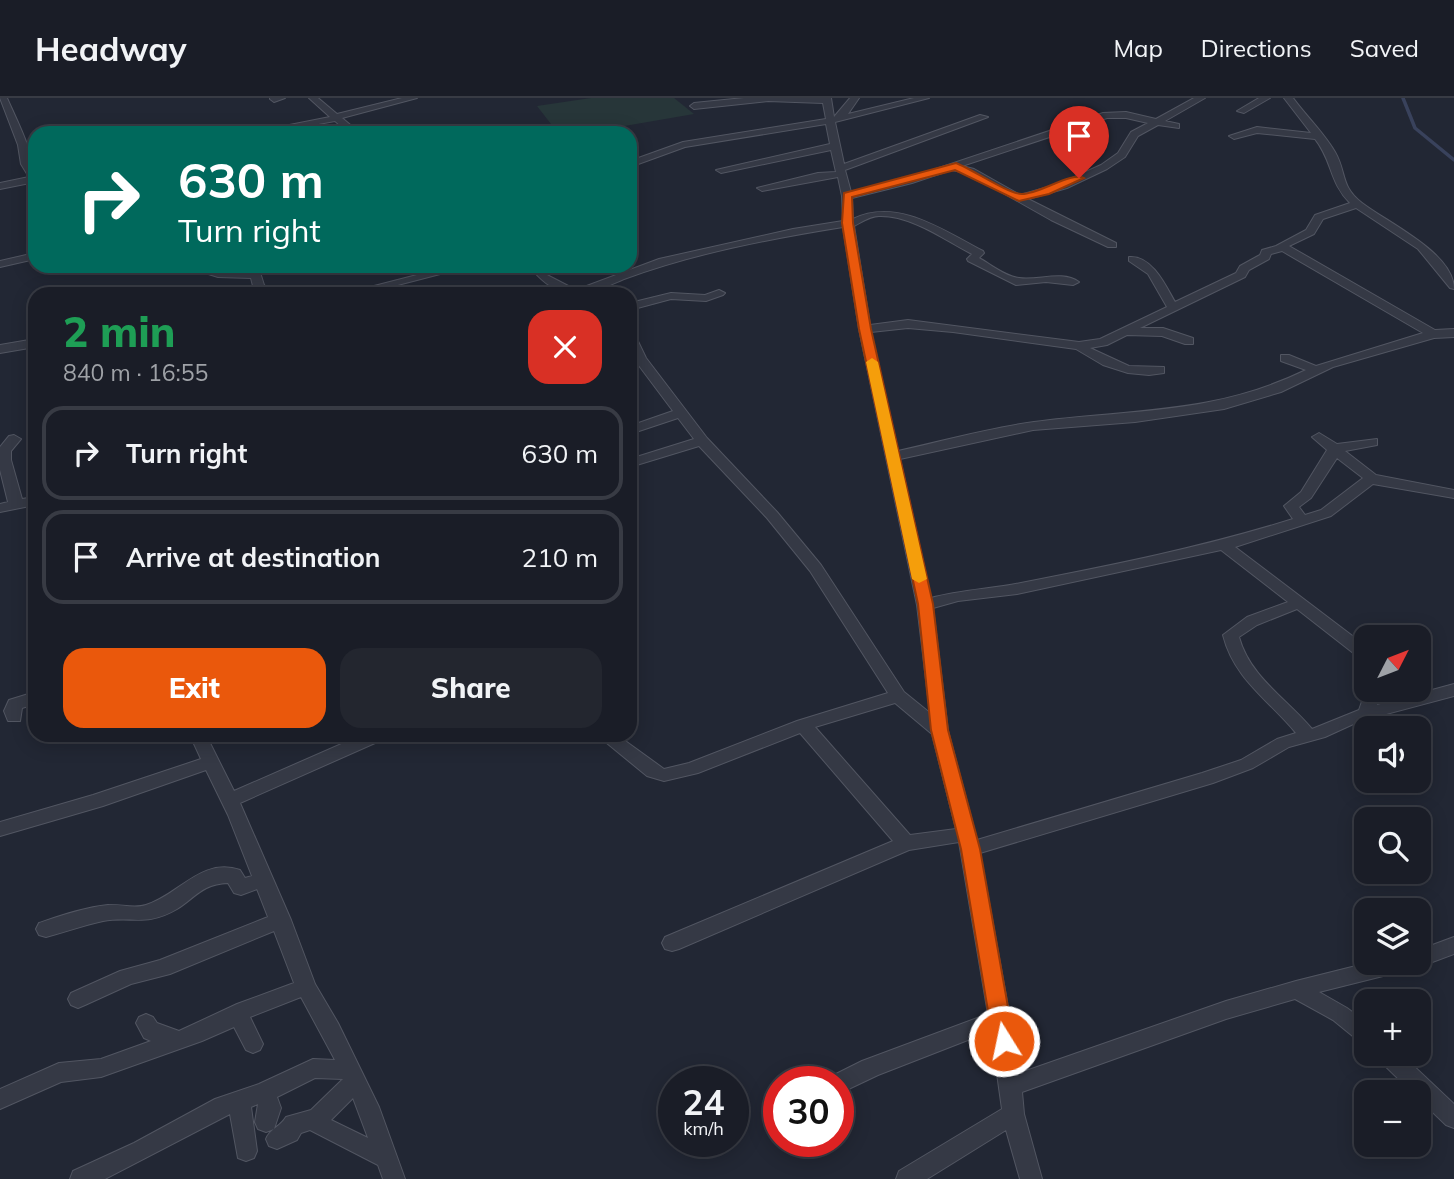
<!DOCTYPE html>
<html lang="en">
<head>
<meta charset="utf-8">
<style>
  :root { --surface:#1a1d27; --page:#23262f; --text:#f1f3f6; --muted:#9fa2a7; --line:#383b44; --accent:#ea580c }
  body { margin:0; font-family:Mulish,sans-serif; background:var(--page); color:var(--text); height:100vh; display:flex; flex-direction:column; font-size:26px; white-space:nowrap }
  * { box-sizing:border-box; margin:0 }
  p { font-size:23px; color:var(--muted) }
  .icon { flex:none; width:38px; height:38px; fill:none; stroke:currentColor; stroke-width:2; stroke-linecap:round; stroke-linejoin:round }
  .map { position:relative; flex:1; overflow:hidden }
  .panel { position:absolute; left:28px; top:189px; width:609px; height:455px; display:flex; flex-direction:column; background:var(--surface); border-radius:21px; box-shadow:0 4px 18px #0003,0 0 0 2px var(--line) }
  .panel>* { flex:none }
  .top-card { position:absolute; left:28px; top:28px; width:609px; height:147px; border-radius:21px; box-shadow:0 4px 18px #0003,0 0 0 2px var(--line); background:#00695c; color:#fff; overflow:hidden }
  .needle { width:46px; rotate:48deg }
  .tools { position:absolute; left:1354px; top:527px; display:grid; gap:14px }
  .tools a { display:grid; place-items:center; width:77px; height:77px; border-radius:14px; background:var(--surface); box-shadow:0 4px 18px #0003,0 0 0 2px var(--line); font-size:35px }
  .speed { position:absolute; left:658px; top:968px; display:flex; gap:14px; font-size:35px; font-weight:700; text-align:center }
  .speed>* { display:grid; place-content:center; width:91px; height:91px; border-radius:50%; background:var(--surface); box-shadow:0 4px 18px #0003,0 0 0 2px var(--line); line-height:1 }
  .speed small { font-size:18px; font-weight:400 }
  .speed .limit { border:10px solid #d22; background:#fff; color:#111 }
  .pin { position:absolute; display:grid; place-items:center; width:60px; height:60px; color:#fff; margin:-72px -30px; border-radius:50% 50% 50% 0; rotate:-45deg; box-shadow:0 0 7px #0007 }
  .pin .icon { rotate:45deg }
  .me { position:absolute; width:77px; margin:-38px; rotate:350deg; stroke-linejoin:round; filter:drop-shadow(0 0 5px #0008) }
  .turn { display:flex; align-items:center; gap:24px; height:147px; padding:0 35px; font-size:32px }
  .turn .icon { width:91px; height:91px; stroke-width:2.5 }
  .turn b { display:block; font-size:49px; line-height:60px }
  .round { display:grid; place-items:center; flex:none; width:74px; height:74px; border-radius:21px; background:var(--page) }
  .summary { display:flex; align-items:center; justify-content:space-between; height:119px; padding:0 35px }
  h1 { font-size:42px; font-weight:800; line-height:52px; color:#1e9e55 }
  .primary-button { display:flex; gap:14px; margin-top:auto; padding:14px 35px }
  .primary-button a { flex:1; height:80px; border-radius:21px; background:var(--accent); color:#fff; font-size:28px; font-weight:800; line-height:80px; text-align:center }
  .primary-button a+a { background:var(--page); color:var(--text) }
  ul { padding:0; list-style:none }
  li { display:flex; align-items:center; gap:21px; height:94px; margin:0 14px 10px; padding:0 21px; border:4px solid var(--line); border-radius:21px }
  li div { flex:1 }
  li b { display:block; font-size:26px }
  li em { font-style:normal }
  header { display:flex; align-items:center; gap:42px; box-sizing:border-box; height:98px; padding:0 35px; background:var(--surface); border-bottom:2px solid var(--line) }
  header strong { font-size:33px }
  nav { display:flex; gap:38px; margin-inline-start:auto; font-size:24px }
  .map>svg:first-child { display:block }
  .green { fill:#273639 }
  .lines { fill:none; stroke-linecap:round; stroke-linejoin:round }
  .stream { stroke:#39425c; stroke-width:3.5 }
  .minor-casing { stroke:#525662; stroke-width:2 }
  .minor { fill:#353945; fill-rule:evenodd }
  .route { fill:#ea580c; stroke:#983908; stroke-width:2 }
  .slow { fill:#f59e0b }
</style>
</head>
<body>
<header>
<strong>Headway</strong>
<nav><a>Map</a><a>Directions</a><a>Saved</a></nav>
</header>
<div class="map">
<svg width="1454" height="1081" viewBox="0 0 1454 1081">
  <rect width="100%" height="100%" fill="#222734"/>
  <path class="green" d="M 591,0 L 674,0 L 694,16 L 584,35 L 558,35 L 537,8 Z"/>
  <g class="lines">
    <path class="stream" d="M 1403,0 L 1415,30 L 1454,62"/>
    <defs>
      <path id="minor" d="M 0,0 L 7,0 C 18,25 35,57 35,84 L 0,91 L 0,85 L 29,79 L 21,66 L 18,47 Z
        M 285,0 L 274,4 L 270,1 L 270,0 Z
        M 309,0 L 318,0 L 337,16 L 402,0 L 417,0 L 342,20 L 360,35 L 349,35 L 335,23 L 269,35 L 249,35 L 330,19 Z
        M 744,0 L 831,0 L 834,19 L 850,0 L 859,0 L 848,16 L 914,0 L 929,0 L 835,24 L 844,66 L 980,17 L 988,19 L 845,72 L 851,94 L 906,81 L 1103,15 L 1126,14 L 1156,21 L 1194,0 L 1205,0 L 1165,23 L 1179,26 L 1179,30 L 1158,27 L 1138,38 L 1125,59 L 1107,71 L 1067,90 L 1028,101 L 1116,145 L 1116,149 L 1108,149 L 1051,122 L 968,75 L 951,72 L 912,85 L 852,100 L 853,121 C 897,99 944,133 983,153 L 984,155 L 979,160 C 990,166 1006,179 1019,180 C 1038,183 1062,172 1079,184 L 1073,187 L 1046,184 L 1016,187 L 968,163 L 967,161 L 972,156 C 945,142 911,117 879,118 C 870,118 862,124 854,128 L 870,227 L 908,222 L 1079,244 L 1100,241 L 1167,209 L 1148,176 L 1129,163 L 1129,159 C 1152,157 1166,188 1175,204 L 1236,175 L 1240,168 L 1260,157 L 1262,152 L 1276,148 L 1306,132 L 1315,117 L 1350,105 C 1329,84 1333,64 1315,41 L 1257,35 L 1234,41 L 1229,38 L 1257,29 L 1311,35 L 1284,0 L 1293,0 C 1307,19 1324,35 1335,54 C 1347,75 1340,88 1362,105 C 1388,125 1454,155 1454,191 L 1450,190 L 1418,151 L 1356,110 L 1323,121 L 1314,136 L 1289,148 L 1435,232 L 1454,231 L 1454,239 L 1434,240 L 1333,269 L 1281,294 L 1224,311 L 1135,324 L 1033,332 L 900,361 L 931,500 C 961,492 991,491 1021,485 C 1113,467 1204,449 1293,421 L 1284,408 L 1301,394 L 1327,352 L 1312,339 L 1319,335 L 1337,346 L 1377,341 L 1377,347 L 1345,353 L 1376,377 L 1454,392 L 1454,400 L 1373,386 L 1331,418 L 1235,449 L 1367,549 L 1367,562 L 1361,561 L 1297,511 L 1257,527 L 1239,539 C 1250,579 1286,600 1312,631 L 1359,612 L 1367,589 L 1367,592 L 1381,592 L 1377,607 L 1454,586 L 1454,598 L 1360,623 L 1325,639 L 1289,649 L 1253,670 L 1213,685 L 980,755 L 1020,975 L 1226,903 L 1296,883 L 1372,864 L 1419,864 L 1419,852 L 1454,839 L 1454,856 L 1419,869 L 1319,894 L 1347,910 L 1367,925 L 1367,947 L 1360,944 L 1333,922 L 1295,901 L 1226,921 L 1022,994 L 1024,1016 L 1042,1081 L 1020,1081 L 1006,1032 L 927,1081 L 896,1081 L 899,1073 L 1002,1011 L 991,933 L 878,977 L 838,996 L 838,984 L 828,984 L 830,979 L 862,963 L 988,916 L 959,744 L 909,752 L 679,851 L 672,853 L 665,851 L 662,845 L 665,839 L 893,743 L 800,635 L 698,675 L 664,683 L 647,678 L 597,637 L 617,637 L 664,671 L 689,665 L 797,623 L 888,595 L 810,473 L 767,420 L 699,348 L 630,369 L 630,361 L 694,341 L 678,320 L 630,336 L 630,328 L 673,313 L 634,261 L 630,252 L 630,234 L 634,235 L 646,260 L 707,340 L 777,414 L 821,467 L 904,594 L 930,615 L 917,507 L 859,231 L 843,129 C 769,141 694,155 624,181 C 607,188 586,200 568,196 C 552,192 538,180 530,168 L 541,168 L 547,177 L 576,192 L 659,161 L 793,131 L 843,123 L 842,98 L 838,79 L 762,93 L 757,90 L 818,75 L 836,74 L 831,52 L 721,75 L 716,72 L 830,46 L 826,26 L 685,49 L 630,69 L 630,63 L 683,44 L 826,21 L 823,5 L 768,3 L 694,11 L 690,8 L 694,5 ZM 1107,20 L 1126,20 L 1148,25 L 1131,34 L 1118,55 L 1101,67 L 1059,86 L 1020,97 L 974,71 L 962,68 ZM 1282,153 L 1423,235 L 1316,268 L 1289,257 L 1281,257 L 1281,263 L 1306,272 C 1213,317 1133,311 1034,324 C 989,330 943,343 898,353 L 871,234 L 908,230 L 953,234 L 1076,251 L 1103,267 L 1128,275 L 1149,277 L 1164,275 L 1164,269 L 1129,268 L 1090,250 L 1107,247 L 1127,237 L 1162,238 L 1185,246 L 1193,246 L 1193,240 L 1163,230 L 1140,230 L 1245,179 L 1249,172 L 1269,161 L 1271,156 ZM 1337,360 L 1363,380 L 1321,412 L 1305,417 L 1299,409 L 1311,400 ZM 1221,452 L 1288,504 L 1247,519 L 1223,537 C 1234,581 1269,602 1296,635 L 1277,641 L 1241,662 L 1202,675 L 977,742 L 948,633 L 933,510 L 958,503 L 1017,496 ZM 895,605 L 932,636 L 956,731 L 910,737 L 815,629 Z
        M 1259,0 L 1270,0 L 1244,15 L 1237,13 Z
        M 549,31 L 553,35 L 538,35 L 540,33 Z
        M 35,155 L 35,161 L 0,169 L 0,163 Z
        M 183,168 L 249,174 L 248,168 L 258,168 L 264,187 L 273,196 L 261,196 L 253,188 L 251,180 L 218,179 Z
        M 452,168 L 471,168 L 363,196 L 343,196 Z
        M 719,192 L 725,195 L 723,197 L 706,203 L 671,201 L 630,212 L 630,205 L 671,195 L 705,197 Z
        M 35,241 L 35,249 L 0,255 L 0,247 Z
        M 14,337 L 21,341 L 11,353 L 11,362 L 22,401 L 35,399 L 35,407 L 0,414 L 0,406 L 8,404 L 0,372 L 0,349 L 9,338 Z
        M 35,594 L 35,606 L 22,610 L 20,623 L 8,623 L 4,613 L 9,602 Z
        M 190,637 L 206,637 L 234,693 L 362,637 L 386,637 L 384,641 L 240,705 L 291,822 L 315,886 L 338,925 L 379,1009 L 405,1081 L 383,1081 L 378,1067 L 310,1032 L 301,1035 L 297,1042 L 277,1051 L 269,1048 L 266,1041 C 270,1031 280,1029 286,1019 L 311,1012 L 343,981 L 315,980 L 277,999 L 281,1010 L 274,1031 L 266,1034 L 258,1031 L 255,1024 L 258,1006 L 251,1009 L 257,1053 L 254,1060 L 246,1063 L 238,1060 L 230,1016 L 105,1081 L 70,1081 L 73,1073 L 134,1045 L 215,1001 L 259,986 L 313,961 L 335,962 L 301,899 L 250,919 L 263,946 L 260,952 L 253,955 L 246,952 L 234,929 L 202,943 L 101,979 L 61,984 L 0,1011 L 0,991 L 59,965 L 101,961 L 151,943 L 144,940 L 136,925 L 139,919 L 146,916 L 153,919 L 157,925 L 179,933 L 237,906 L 294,885 L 274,833 L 170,876 L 131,886 L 85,907 L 78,910 L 71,907 L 68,901 L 71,895 L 120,873 L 160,862 L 268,819 L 257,791 L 241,797 L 234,795 L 228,785 C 202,786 196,799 177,811 C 146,829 133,818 103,823 C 84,827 65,834 46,839 L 39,837 L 36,831 L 39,825 C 60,818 86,809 108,807 C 120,806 134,811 146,807 C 179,797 201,759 240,772 L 245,780 L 252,778 L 228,717 L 206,672 L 103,708 L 0,738 L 0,724 L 93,697 L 201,661 ZM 353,1000 L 368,1040 L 331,1022 Z
        M 1376,956 L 1401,956 L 1454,1006 L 1454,1030 L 1446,1027 L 1419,1001 L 1419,994 L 1412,994 L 1380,963 Z"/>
    </defs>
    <use href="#minor" class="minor-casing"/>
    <use href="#minor" class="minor"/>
  </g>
  <path class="route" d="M 956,65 C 972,71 1008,96 1022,96 C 1039,96 1073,73 1084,80 L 1049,96 L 1019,103 L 955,72 L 852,99 L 853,125 L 871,231 L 933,506 L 948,632 L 980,751 L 1014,943 L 1011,950 L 1004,953 L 996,950 L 993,943 L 961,751 L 931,632 L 918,506 L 859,231 L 842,125 L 844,95 Z"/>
  <path class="slow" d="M 872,260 L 878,264 L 927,481 L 919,485 L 912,481 L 866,264 Z"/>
</svg>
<div class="tools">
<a><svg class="needle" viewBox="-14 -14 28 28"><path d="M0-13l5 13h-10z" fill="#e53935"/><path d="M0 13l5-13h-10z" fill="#9fa2a7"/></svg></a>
<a><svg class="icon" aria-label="sound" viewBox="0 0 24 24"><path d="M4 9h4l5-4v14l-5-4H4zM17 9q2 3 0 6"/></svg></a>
<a><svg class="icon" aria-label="search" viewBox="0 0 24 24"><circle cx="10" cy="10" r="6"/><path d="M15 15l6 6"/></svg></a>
<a><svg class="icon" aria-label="layers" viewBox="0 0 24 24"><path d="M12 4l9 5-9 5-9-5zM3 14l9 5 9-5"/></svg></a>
<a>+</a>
<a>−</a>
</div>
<div class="speed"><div>24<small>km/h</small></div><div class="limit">30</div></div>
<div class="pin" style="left:1079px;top:80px;background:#d93025"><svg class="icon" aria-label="arrive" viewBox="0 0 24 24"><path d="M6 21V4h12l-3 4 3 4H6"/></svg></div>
<svg class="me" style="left:1004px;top:943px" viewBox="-20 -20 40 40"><circle r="17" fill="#ea580c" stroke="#fff" stroke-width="3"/><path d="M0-11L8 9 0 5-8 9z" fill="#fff"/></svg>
<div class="top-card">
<div class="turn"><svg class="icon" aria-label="right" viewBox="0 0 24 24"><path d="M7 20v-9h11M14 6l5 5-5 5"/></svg><div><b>630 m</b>Turn right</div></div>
</div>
<section class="panel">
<div class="summary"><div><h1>2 min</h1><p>840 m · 16:55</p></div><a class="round" style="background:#d93025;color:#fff"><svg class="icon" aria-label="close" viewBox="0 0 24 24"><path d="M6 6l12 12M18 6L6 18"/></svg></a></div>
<ul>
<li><svg class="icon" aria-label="right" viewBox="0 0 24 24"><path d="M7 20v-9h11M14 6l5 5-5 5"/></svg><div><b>Turn right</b></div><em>630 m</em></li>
<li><svg class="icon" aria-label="arrive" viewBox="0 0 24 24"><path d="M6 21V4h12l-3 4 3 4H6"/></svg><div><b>Arrive at destination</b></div><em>210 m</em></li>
</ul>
<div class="primary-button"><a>Exit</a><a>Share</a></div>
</section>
</div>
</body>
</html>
